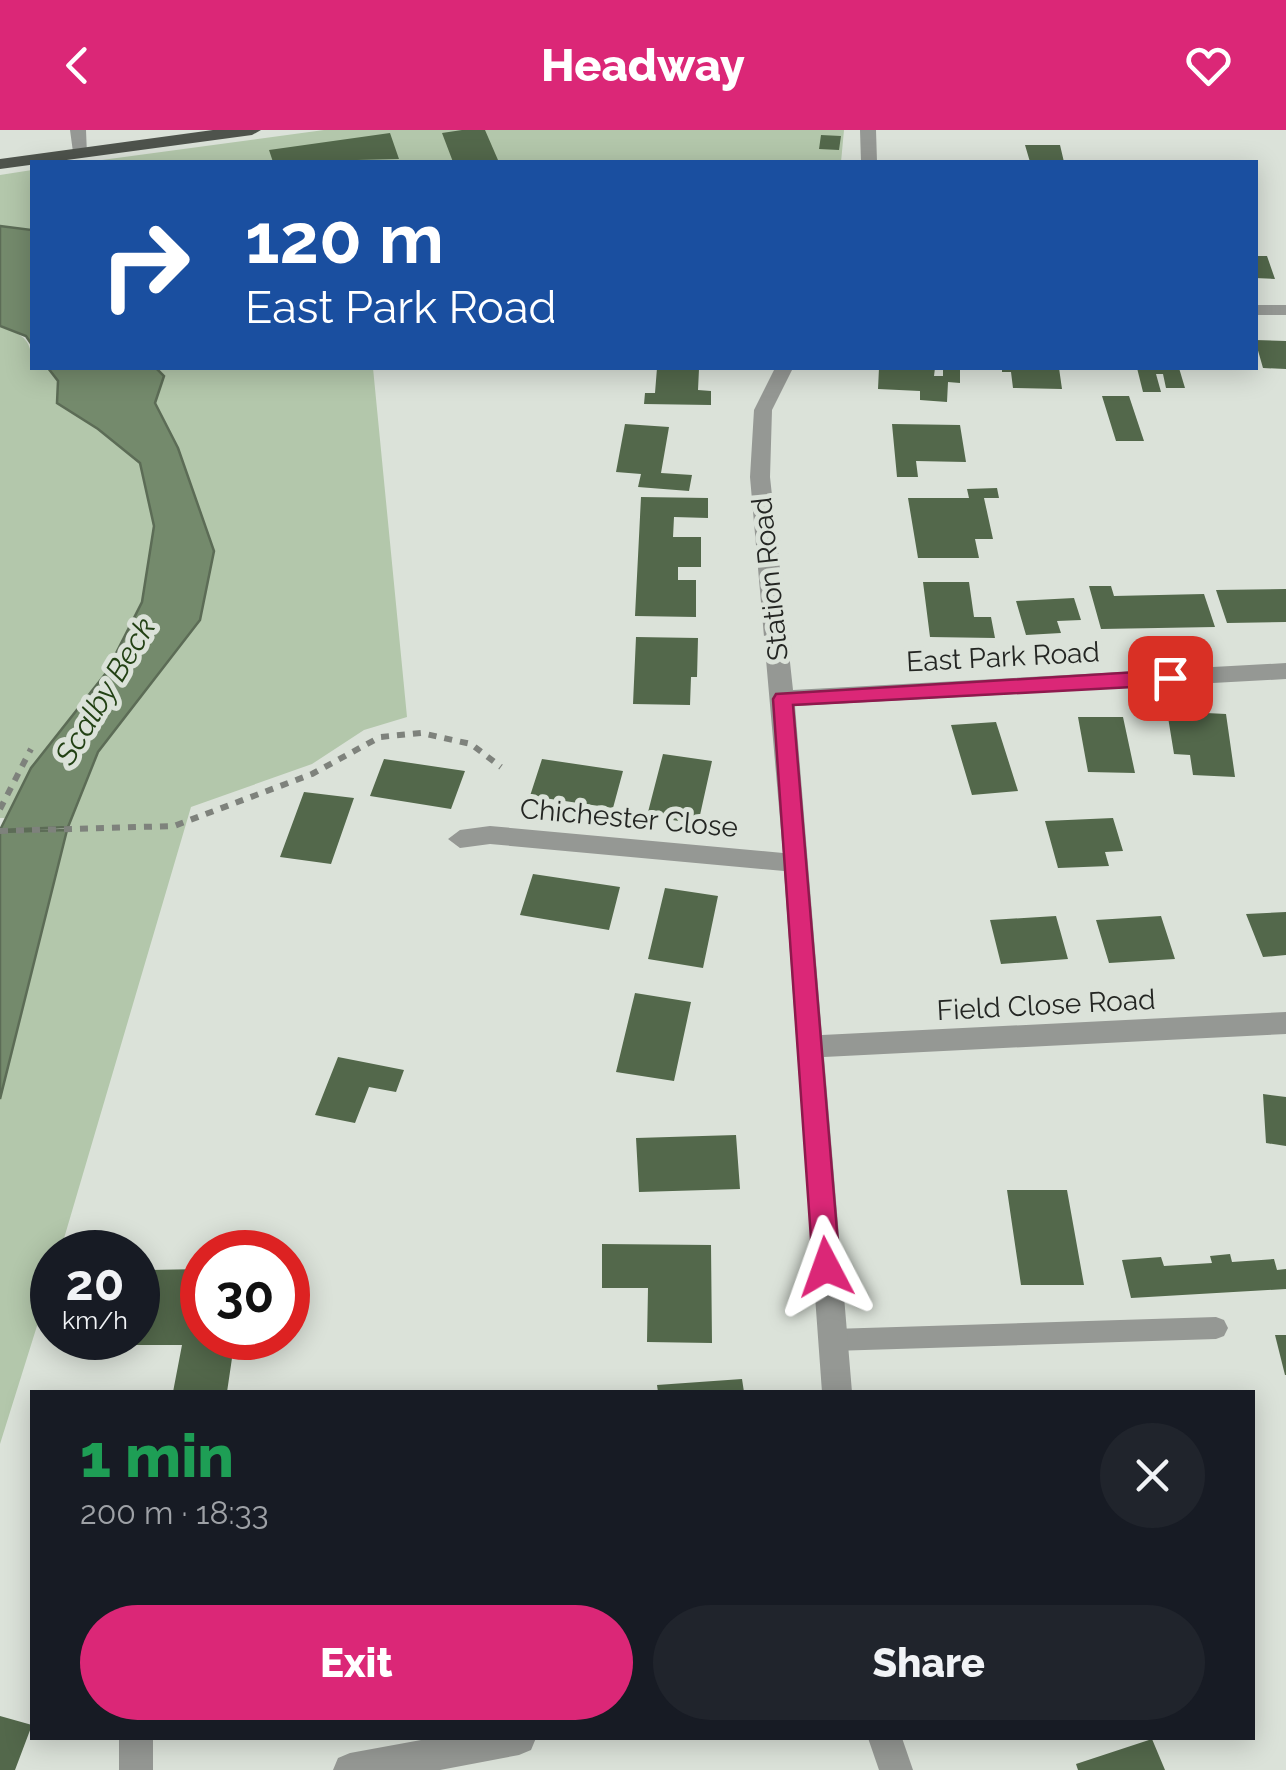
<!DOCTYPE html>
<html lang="en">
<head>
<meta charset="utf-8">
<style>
  :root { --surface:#171b24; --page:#20242c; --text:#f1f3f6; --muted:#9ea1a6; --accent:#db2777 }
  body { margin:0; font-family:Raleway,sans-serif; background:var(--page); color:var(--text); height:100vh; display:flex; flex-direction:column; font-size:38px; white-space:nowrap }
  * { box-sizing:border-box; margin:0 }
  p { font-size:32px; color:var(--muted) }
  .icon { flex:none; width:55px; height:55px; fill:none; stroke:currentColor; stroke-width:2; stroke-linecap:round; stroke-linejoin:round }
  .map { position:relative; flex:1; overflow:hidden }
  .side { position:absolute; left:30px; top:1260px; width:1225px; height:350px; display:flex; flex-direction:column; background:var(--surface); border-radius:0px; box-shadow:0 5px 25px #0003 }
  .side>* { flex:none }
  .top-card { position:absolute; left:30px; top:30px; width:1228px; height:210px; border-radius:0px; box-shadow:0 5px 25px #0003; background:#1a4fa0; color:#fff; overflow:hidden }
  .speed { position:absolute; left:30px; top:1100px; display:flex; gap:20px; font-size:50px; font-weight:700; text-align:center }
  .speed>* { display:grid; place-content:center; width:130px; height:130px; border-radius:50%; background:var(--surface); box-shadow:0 5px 25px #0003; line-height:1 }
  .speed small { font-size:25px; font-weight:400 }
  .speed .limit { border:15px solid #d22; background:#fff; color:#111 }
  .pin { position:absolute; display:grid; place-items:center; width:85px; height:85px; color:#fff; margin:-42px; border-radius:20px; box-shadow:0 5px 15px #0006 }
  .me { position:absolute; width:110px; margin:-55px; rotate:356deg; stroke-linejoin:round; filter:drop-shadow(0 0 8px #0008) }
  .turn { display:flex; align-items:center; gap:35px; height:210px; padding:0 50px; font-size:45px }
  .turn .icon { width:130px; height:130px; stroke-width:2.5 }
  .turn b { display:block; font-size:70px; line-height:85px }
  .round { display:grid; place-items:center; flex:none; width:105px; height:105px; border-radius:52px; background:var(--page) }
  .head { display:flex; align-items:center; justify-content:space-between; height:170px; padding:0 50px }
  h1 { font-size:60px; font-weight:800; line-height:75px; color:#1e9e55 }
  .action { display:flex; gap:20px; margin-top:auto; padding:20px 50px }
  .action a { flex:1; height:115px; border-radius:60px; background:var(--accent); color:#fff; font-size:40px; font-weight:800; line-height:115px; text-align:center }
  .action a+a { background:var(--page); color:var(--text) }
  header { display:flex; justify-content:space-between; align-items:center; height:130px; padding:0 50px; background:var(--accent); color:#fff; font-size:45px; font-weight:800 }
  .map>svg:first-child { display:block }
  .green { fill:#b3c7ab }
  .water { fill:#748a6c; stroke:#5c6c56; stroke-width:2.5 }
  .building { fill:#53684b }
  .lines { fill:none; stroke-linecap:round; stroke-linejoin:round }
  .path { stroke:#7e827c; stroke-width:6; stroke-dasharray:8 8; stroke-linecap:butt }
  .service { fill:#959894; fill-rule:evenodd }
  .minor { fill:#959894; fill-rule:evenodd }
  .trunk { fill:#4e534c; fill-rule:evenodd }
  .route { fill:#db2777; stroke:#8e194d; stroke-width:2.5 }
  .labels { text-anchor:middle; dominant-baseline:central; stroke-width:10; stroke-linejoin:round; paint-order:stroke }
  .street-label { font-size:28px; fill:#242623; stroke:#dbe2d9 }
  .water-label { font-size:30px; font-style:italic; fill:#224114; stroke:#dbe2d9 }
</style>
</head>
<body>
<header><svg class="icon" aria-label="back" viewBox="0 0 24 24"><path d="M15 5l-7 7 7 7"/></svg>Headway<svg class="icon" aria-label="heart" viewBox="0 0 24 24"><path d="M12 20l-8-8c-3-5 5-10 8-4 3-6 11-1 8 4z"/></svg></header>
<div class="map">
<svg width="1286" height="1640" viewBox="0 0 1286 1640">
  <rect width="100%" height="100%" fill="#dbe2d9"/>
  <path class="green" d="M 324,0 L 844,0 L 841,32 L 87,32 Z
    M 32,40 L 32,100 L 0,96 L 0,45 Z
    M 0,196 C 25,206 32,209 32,238 L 48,238 L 58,251 L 57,273 L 98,299 L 141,333 L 154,396 L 142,472 L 106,543 L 31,638 L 5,688 L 0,688 Z
    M 156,238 L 373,238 L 407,587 L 364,600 L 312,634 L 191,677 L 60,1122 L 52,1122 L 52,1148 L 0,1314 L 0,969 L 33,829 L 68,697 L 98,622 L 200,490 L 214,422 L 178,318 L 155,273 L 164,246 Z"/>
  <path class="water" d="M 0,96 L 32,100 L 32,215 L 26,206 L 0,196 Z
    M 48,238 L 156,238 L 164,246 L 155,273 L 178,318 L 214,421 L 200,490 L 98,622 L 68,697 L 0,700 L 31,638 L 106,543 L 142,472 L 154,396 L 140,333 L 98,299 L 57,273 L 58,251 Z
    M 67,700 L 0,969 L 0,702 Z"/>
  <path class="building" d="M 462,0 L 485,0 L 498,30 L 453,32 L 442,3 Z
    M 390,3 L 399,29 L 273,32 L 269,20 Z
    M 821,5 L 841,6 L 839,20 L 819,19 Z
    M 1025,15 L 1060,15 L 1064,32 L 1030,32 Z
    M 1255,126 L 1267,126 L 1275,149 L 1255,148 Z
    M 1255,210 L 1286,211 L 1286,239 L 1263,238 Z
    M 657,238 L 699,239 L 698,260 L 711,261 L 711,275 L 644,274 L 645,263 L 655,263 Z
    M 879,238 L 935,238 L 934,246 L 943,246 L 943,238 L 960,238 L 960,253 L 948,252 L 947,272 L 920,270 L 920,261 L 878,259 Z
    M 1002,238 L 1059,238 L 1062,259 L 1013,258 L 1011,242 L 1002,242 Z
    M 1137,238 L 1179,238 L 1185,258 L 1166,258 L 1163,244 L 1156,244 L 1161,262 L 1143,262 Z
    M 1102,266 L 1129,266 L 1144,311 L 1116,311 Z
    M 625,294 L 669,297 L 661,343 L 692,345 L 689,361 L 638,357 L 641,344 L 616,342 Z
    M 892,294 L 960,295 L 966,332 L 916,331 L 918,347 L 897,347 Z
    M 997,358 L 999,368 L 984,368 L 993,409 L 975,409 L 979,428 L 918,428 L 908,368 L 969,368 L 967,359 Z
    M 641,367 L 708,368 L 708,388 L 674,387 L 673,407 L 701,407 L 701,437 L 678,437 L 678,450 L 696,450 L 696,487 L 635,486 Z
    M 923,452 L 969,452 L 974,487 L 991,487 L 995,508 L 930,507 Z
    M 1089,456 L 1111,456 L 1114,466 L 1204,464 L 1215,497 L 1101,499 Z
    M 1286,459 L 1286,492 L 1227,493 L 1216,460 Z
    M 1074,468 L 1081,490 L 1057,491 L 1061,503 L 1026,505 L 1016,471 Z
    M 636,507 L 698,508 L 697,547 L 691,547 L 690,575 L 633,574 Z
    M 1167,581 L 1226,584 L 1235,647 L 1193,645 L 1190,625 L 1174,624 Z
    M 1078,587 L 1123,587 L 1135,643 L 1088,642 Z
    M 996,592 L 1018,661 L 972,665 L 951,595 Z
    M 663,624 L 712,631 L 698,694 L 647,686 Z
    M 384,629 L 465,641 L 451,679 L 370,666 Z
    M 542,629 L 623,641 L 613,678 L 530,666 Z
    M 304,662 L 354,668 L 331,734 L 280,727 Z
    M 1113,688 L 1123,721 L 1105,722 L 1109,736 L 1058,738 L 1045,691 Z
    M 533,744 L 620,757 L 609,800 L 520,785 Z
    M 665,758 L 718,766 L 703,838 L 648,829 Z
    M 1286,782 L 1286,825 L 1263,827 L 1246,784 Z
    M 1056,786 L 1068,829 L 1001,834 L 990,790 Z
    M 1161,786 L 1175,829 L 1109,833 L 1096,790 Z
    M 635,863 L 691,872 L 674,951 L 616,942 Z
    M 338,927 L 404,940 L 396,962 L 369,957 L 355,993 L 315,985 Z
    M 1263,964 L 1286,967 L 1286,1016 L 1266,1013 Z
    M 736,1005 L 740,1059 L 639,1062 L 636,1008 Z
    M 1007,1060 L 1067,1060 L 1084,1155 L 1021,1155 Z
    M 602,1114 L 711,1115 L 712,1213 L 647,1212 L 648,1158 L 602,1158 Z
    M 1230,1124 L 1232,1132 L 1274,1129 L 1277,1140 L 1286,1139 L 1286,1159 L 1131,1168 L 1122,1130 L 1161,1127 L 1164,1136 L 1212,1133 L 1210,1126 Z
    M 202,1139 L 202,1208 L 235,1208 L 227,1262 L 173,1262 L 182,1215 L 136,1215 L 150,1140 Z
    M 1275,1205 L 1286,1205 L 1286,1245 L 1285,1245 Z
    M 742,1249 L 744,1262 L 658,1262 L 657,1255 Z
    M 0,1586 L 32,1595 L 15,1640 L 0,1640 Z
    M 1152,1609 L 1165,1640 L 1078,1640 L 1076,1634 Z"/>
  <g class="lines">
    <path class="path" d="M 0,679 L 31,619
      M 0,701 L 174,696 L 312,644 L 380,607 L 421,603 L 471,614 L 501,637"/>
    <path class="service" d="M 1216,1187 L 1224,1190 L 1228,1198 L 1224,1206 L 1216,1209 L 832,1221 L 824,1218 L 820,1210 L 824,1202 L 832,1199 Z"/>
    <path class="minor" d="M 70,0 L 86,0 L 87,25 L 73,22 Z
      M 860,0 L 876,0 L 877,32 L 861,32 Z
      M 1255,175 L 1286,175 L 1286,185 L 1255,185 Z
      M 775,238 L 793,238 L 772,280 L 770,347 L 793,560 L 1286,533 L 1286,549 L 795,576 L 822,905 L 1286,882 L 1286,904 L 824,927 L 852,1262 L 822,1262 L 784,741 L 490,714 L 460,718 L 448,709 L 460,700 L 490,696 L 783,723 L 750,347 L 754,280 Z
      M 119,1608 L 153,1608 L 153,1640 L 119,1640 Z
      M 432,1608 L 536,1608 L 531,1620 L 519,1625 L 440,1640 L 333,1640 L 338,1628 L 350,1623 Z
      M 868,1608 L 902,1608 L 913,1640 L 879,1640 Z"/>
    <path class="trunk" d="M 213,0 L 261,0 L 252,5 L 0,39 L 0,29 Z"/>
  </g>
  <path class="route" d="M 1170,540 L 1180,548 L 1170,555 L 793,575 L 840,1137 L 836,1145 L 826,1149 L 817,1145 L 813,1137 L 773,569 L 776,564 Z"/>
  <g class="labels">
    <g class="street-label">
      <text transform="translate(770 449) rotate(-96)">Station Road</text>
      <text transform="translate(1003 527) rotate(-3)">East Park Road</text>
      <text transform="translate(629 688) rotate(5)">Chichester Close</text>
      <text transform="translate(1046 875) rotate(-3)">Field Close Road</text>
    </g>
    <g class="water-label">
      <text transform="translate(105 561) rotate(-59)">Scalby Beck</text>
    </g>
  </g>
</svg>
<div class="speed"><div>20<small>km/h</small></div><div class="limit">30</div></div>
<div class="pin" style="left:1170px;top:548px;background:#d93025"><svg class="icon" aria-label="arrive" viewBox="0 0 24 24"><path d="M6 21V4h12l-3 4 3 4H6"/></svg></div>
<svg class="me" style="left:826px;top:1137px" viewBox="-20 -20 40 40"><path d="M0-17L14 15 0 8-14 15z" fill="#db2777" stroke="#fff" stroke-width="4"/></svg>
<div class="top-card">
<div class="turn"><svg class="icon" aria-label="right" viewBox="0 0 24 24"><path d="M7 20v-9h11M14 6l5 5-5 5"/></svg><div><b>120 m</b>East Park Road</div></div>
</div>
<section class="side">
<div class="head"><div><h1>1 min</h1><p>200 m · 18:33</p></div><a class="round"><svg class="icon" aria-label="close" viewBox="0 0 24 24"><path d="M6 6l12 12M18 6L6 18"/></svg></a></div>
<div class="action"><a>Exit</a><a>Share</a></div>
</section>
</div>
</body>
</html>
